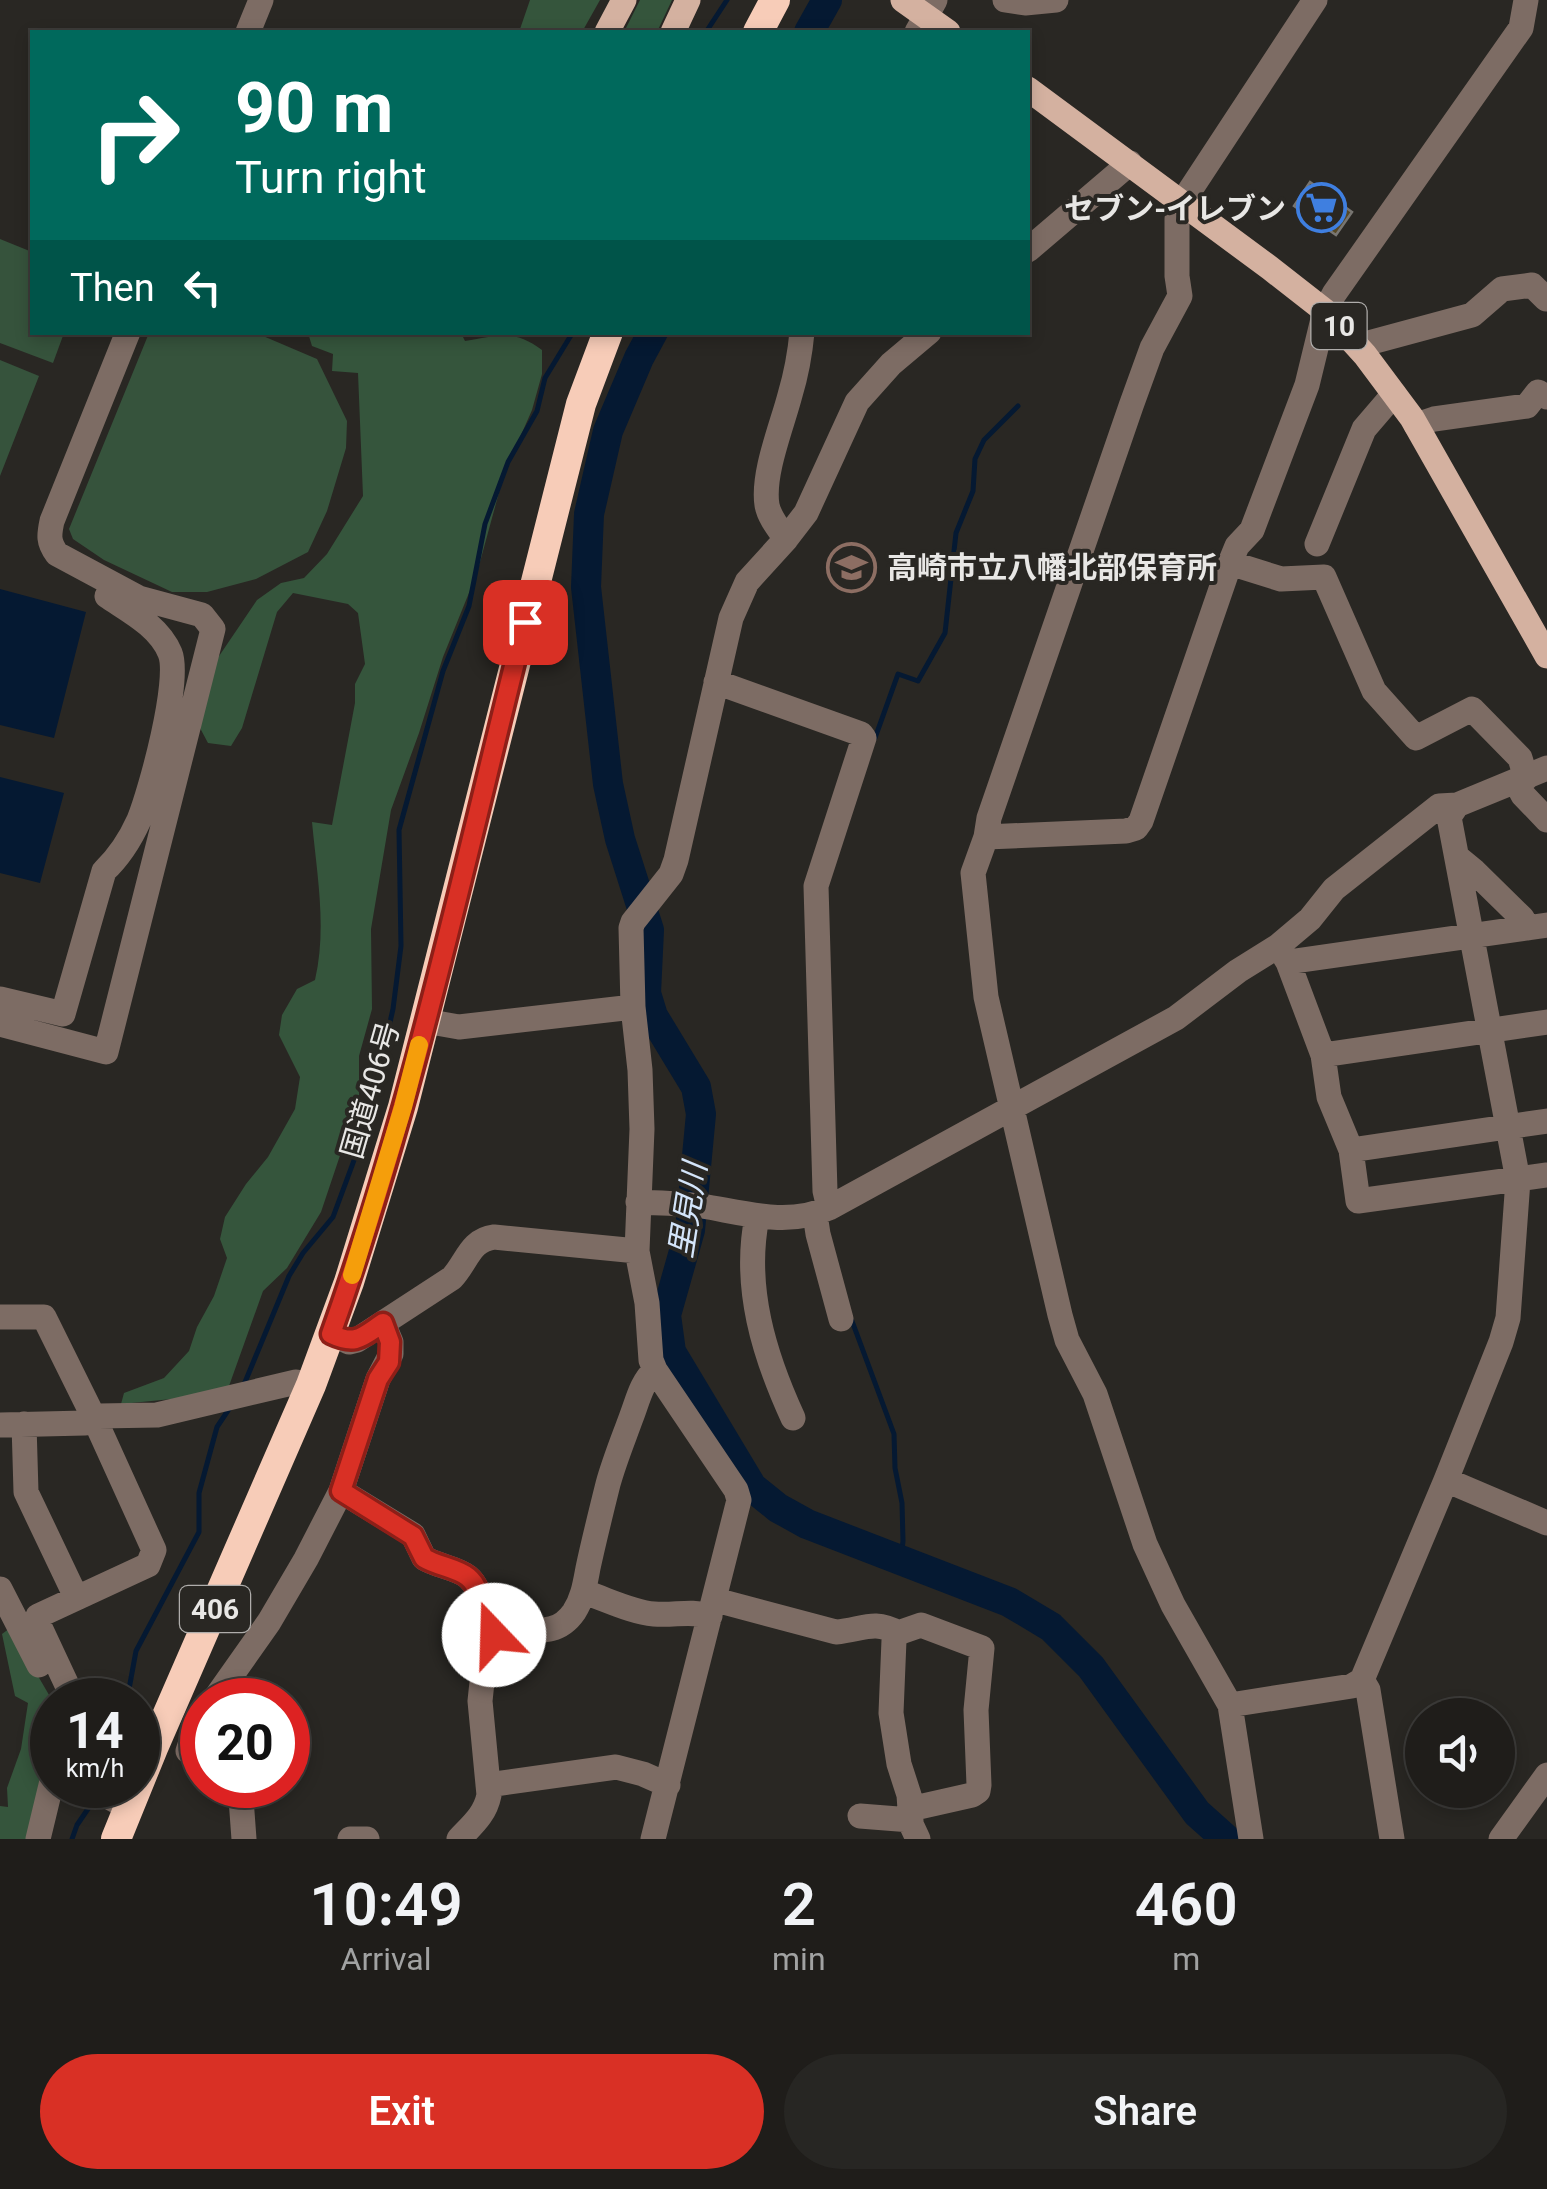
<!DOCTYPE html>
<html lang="en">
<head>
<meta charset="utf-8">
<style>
  :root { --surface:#1f1d1a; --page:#272623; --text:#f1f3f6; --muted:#a1a2a2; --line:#3c3b39; --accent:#d93025 }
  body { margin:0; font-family:Roboto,"Noto Sans JP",sans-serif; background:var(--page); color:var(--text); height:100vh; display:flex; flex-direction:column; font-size:38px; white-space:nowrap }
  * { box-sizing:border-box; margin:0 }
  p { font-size:32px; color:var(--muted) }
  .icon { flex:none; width:55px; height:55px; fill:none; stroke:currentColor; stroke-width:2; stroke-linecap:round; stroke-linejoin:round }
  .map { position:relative; height:1839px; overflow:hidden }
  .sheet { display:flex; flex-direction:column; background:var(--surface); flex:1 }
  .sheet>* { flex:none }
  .banner { position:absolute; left:30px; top:30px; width:1000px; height:305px; border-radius:0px; box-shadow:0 5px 15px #0003,0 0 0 2px var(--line); background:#00695c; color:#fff; overflow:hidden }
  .fabs { position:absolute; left:1405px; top:1698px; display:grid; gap:20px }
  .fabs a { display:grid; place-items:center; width:110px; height:110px; border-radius:50%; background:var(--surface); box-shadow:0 5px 15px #0003,0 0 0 2px var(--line); font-size:50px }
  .speed { position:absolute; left:30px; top:1678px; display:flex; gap:20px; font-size:50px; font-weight:700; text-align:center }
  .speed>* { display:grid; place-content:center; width:130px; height:130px; border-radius:50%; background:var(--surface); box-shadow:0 5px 15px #0003,0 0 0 2px var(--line); line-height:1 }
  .speed small { font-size:25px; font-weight:400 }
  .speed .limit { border:15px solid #d22; background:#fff; color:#111 }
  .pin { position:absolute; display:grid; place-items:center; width:85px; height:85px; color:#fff; margin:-42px; border-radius:20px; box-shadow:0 5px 15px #0006 }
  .me { position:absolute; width:110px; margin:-55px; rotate:339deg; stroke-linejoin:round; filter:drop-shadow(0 0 8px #0008) }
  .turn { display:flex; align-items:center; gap:35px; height:210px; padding:0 40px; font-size:45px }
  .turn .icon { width:130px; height:130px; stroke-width:2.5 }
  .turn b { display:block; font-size:70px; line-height:85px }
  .then { display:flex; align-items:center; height:95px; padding:0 40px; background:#0003; gap:20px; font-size:38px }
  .eta { display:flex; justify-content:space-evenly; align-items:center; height:170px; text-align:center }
  .eta b { font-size:60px; font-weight:600; line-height:70px }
  .cta { display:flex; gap:20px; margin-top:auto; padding:20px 40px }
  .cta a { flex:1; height:115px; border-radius:60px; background:var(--accent); color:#fff; font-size:40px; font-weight:600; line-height:115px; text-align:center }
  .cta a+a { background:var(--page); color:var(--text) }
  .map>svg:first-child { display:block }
  .green { fill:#36533c }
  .forest { fill:#35553c }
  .water { fill:#051932 }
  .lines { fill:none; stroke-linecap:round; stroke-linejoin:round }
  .stream { stroke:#051932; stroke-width:5 }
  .river { stroke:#051932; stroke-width:30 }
  .building { fill:#574824; stroke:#777571; stroke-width:2.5 }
  .minor { stroke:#7d6c64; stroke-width:25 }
  .major { stroke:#d4b1a0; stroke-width:25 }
  .highway { stroke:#f7ccb8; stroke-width:30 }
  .route-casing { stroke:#8d1f18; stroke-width:25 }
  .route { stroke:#d93025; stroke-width:18 }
  .slow { stroke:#f59e0b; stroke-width:18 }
  .labels { text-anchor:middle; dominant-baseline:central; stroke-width:8; stroke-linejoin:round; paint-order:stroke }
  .shield { fill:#292723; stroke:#afadab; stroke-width:2.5 }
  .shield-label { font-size:28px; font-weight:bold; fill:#e8e7e5 }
  .poi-label { font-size:30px; font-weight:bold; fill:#e8e7e5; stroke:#292723; text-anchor:end }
  .street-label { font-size:30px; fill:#e8e7e5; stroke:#292723 }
  .water-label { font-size:32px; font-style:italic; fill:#d4e5fa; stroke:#292723 }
</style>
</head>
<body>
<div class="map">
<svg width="1547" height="1839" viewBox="0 0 1547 1839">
  <rect width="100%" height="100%" fill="#292723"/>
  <path class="green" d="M 0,239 L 32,252 L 32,332 L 64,333 L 53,363 L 0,343 Z
    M 149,333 L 256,333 L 317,359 L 347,421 L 346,448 L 327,511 L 308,552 L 256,579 L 207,592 L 172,592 L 104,560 L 73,539 L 69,529 Z
    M 0,360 L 39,376 L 0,476 Z"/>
  <path class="forest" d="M 530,0 L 600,0 L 582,32 L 519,32 Z
    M 640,0 L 672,0 L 657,32 L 624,32 Z
    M 298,333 L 461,333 L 465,341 C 499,336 512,328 542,350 L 542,374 L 532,410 L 504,474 L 477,573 L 443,657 L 419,733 L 391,810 L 371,929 L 372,1009 L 359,1056 L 359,1099 L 321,1212 L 287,1268 L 263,1291 L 229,1386 L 182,1398 L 121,1404 L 124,1393 L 164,1378 L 189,1351 L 197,1327 L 214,1296 L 227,1258 L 220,1239 L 225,1217 L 246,1184 L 268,1157 L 295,1109 L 300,1077 L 279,1035 L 282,1015 L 297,989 L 315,980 C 327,928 317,875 312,822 L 332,825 L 355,703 L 355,684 L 365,664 L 358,613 L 348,604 L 293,593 L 277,612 L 242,728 L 231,746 L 208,743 L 200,728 L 213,665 L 257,600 L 281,583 L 304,578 L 327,554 L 363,496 L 358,373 L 332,371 L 333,354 L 312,346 L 308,333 Z
    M 10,1628 L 52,1700 L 52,1765 L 36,1839 L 0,1839 L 0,1806 L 8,1807 L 7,1788 L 21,1749 L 28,1703 L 15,1696 L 2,1634 Z"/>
  <path class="water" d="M 0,589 L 86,612 L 54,738 L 0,725 Z
    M 0,777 L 64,793 L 40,883 L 0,873 Z"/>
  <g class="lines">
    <path class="stream" d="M 706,32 L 727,0
      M 875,738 L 898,674 L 918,681 L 945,633 L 956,533 L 973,491 L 975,459 L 984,440 L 1018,406
      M 852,1321 L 894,1434 L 895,1468 L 902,1503 L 903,1541 L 901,1560
      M 243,1387 L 289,1276 L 303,1253 L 333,1217 L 366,1128 L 393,1009 L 401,946 L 399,830 L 443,671 L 469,606 L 485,524 L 508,462 L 537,411 L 545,378 L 573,332
      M 127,1700 L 136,1651 L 199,1532 L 199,1493 L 217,1427 L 229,1409
      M 72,1839 L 77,1825 L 94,1800"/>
    <path class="river" d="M 809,32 L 827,0
      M 653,332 L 639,358 L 608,431 L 589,514 L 586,587 L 608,784 L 620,839 L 649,930 L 646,993 L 653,1016 L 696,1087 L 701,1114 L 690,1230 L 666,1315 L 671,1352 L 752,1487 L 778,1508 L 807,1524 L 1009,1602 L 1051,1627 L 1091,1667 L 1197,1813 L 1226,1839"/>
  </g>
  <path class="building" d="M 1310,182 L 1352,212 L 1336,235 L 1294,206 Z"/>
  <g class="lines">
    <path class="minor" d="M 1005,0 L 1025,3 L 1056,0
      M 248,32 L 261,0
      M 917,32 L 935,0
      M 1028,250 L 1130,163
      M 1360,349 L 1372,342 L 1472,315 L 1502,289 L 1532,285 L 1546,299
      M 1416,425 L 1434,419 L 1527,406 L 1538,392 L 1547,397
      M 786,539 C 779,529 769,517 767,505 C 762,474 782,426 790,395 C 796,375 800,354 802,332
      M 1317,544 L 1364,429 L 1394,394
      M 1230,563 L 1281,579 L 1324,577 L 1374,691 L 1416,738 L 1472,709 L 1520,758 L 1526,778
      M 716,682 L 861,734 L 864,738 L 816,886 L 825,1191 L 829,1208
      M 1516,782 L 1523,795 L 1547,820
      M 986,837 L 1126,831 L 1136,828 L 1141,821 L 1230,563 L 1237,546 L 1252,530 L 1307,385 L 1325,311 L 1334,294 L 1521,28 L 1526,0
      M 1457,857 L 1474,871 L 1522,918 L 1528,928
      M 1278,946 L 1288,962 L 1323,1055 L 1329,1097 L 1351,1150 L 1358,1201 L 1547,1175
      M 1288,962 L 1547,925
      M 0,999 L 63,1014 L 104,871 C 120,856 130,840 139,820 C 151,790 181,680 170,653 C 159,626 129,611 107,596
      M 425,1021 L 459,1027 L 633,1007
      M 0,1024 L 106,1052 L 213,629 L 202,615 L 139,598 L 57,554 C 48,542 49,535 52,521 L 128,332
      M 1323,1055 L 1547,1022
      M 1351,1150 L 1547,1121
      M 638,1202 C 659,1203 681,1203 702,1206 C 745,1213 788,1227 829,1208 L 1176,1018 L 1238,971 L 1278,946 L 1310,919 L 1334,889 L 1439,806 L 1457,805 L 1547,768
      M 815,1214 L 818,1234 L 841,1319
      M 757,1217 C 743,1287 764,1355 793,1418
      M 0,1317 L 44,1317 L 95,1420 L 154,1550 L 148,1565 L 38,1616 L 38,1623 L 74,1700
      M 331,1333 L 349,1342 L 357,1340 L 452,1278 C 467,1262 470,1240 494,1237 L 637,1251
      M 24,1424 L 26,1492 L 76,1597
      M 0,1425 L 85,1423 L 99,1416 L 157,1415 L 296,1382 L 311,1385
      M 1446,1480 L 1547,1523
      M 341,1491 L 413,1535 L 424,1558 C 437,1566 457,1568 468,1577 C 485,1591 480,1619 494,1635
      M 0,1589 L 39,1665
      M 584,1592 C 606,1599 631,1612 654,1614 C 674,1616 690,1610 710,1616
      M 727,1603 L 836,1632 C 862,1630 874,1619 898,1633
      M 1362,1680 L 1368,1690 L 1392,1839
      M 214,1700 L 269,1622 L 306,1559 L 341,1491 L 378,1379 L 391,1354 L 391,1342 L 383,1323
      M 1230,1705 L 1352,1686 L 1362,1680 L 1446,1480 L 1501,1342 L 1508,1318 L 1518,1180 L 1449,817 L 1457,805
      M 202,1720 L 192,1739 L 188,1751 L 202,1756
      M 87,1785 L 129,1808
      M 240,1785 L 244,1839
      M 488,1785 L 616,1767 L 643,1774 L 668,1785
      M 910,1809 L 972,1795 L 978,1791 L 979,1785 L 976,1710 L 982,1648 L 921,1625 L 898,1633 L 894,1640 L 891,1713 L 899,1764 L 909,1795 L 911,1824 L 918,1839
      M 860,1816 L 911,1820
      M 38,1839 L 52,1781
      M 350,1839 L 367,1839
      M 459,1839 C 472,1825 485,1815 489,1795 L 480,1701 L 486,1644 C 508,1609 547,1651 574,1612 C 583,1598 585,1584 588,1568 C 594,1540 601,1512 608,1484 C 614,1462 623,1440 631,1418 C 638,1400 641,1383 655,1370
      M 653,1839 L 739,1500 L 736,1490 L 655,1370 L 651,1360 L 647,1303 L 637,1251 L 642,1129 L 640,1070 L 633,1007 L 631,928 L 633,922 L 671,874 L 676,860 L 731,618 L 747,582 L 786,539 L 806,513 L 857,402 L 891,364 L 929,332
      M 1251,1839 L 1230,1705 L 1173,1605 L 1145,1544 L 1095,1394 L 1067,1340 L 1060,1315 L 986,997 L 973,873 L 986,837 L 989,818 L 1131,406 L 1152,348 L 1180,296 L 1177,276 L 1177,219 L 1181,204 L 1315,0
      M 1501,1839 L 1547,1775"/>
    <path class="major" d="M 903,0 L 948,32
      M 607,32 L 624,0
      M 673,32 L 688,0
      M 1028,89 L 1270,268 L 1325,311 L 1365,355 L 1412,418 L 1547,656"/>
    <path class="highway" d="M 758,32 L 775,0
      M 116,1839 L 153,1748 L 311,1385 L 349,1282 L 403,1107 L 581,404 L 608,332"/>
  </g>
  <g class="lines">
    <defs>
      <path id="route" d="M 494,1635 C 480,1619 485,1591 468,1577 C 457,1568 437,1566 424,1558 L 413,1536 L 341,1491 L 378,1379 L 389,1362 L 390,1342 L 383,1323 C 362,1337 356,1346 331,1334 C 414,1102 465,860 525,622"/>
    </defs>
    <use href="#route" class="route-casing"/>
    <use href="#route" class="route"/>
    <path class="slow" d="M 352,1275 L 403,1107 L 419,1045"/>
  </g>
  <defs>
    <symbol id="supermarket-ring" viewBox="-11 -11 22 22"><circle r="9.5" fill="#292723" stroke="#3f7fe0" stroke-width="1.5"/><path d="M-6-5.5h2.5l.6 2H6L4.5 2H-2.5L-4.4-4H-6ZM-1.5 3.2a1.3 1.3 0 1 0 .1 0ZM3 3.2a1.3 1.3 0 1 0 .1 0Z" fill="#3f7fe0"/></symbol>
    <symbol id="school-ring" viewBox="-11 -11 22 22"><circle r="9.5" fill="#292723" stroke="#8d6e63" stroke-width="1.5"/><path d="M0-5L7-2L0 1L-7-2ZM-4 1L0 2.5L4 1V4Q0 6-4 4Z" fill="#8d6e63"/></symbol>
  </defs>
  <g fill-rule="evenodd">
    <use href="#supermarket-ring" x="1294" y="180" width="55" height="55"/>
    <use href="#school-ring" x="824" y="540" width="55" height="55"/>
  </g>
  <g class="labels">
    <g class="shield">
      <rect x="1311.5" y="303" width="55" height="46" rx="8"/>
      <rect x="180" y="1586" width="70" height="46" rx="8"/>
    </g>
    <g class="shield-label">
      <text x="1339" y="326">10</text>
      <text x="215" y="1609">406</text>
    </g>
    <g class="poi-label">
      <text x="1286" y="208">セブン-イレブン</text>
      <text x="887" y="567" text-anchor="start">高崎市立八幡北部保育所</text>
    </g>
    <g class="street-label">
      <text transform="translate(370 1090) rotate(-74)">国道406号</text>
    </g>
    <g class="water-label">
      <text transform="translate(688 1210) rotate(-81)">里見川</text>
    </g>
  </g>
</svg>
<div class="fabs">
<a><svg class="icon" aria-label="sound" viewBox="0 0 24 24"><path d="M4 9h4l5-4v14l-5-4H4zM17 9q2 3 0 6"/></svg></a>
</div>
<div class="speed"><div>14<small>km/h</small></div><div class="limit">20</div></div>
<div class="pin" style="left:525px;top:622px;background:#d93025"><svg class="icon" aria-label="arrive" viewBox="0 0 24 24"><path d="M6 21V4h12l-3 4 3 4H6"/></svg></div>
<svg class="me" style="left:494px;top:1635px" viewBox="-20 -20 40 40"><circle r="19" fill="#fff"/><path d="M0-13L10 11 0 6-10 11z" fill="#d93025"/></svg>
<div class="banner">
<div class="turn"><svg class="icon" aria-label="right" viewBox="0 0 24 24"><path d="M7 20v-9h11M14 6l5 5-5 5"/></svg><div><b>90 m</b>Turn right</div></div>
<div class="then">Then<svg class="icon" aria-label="left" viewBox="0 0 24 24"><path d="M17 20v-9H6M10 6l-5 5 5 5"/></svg></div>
</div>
</div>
<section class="sheet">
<div class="eta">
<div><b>10:49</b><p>Arrival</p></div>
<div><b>2</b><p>min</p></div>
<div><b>460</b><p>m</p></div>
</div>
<div class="cta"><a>Exit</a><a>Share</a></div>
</section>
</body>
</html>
